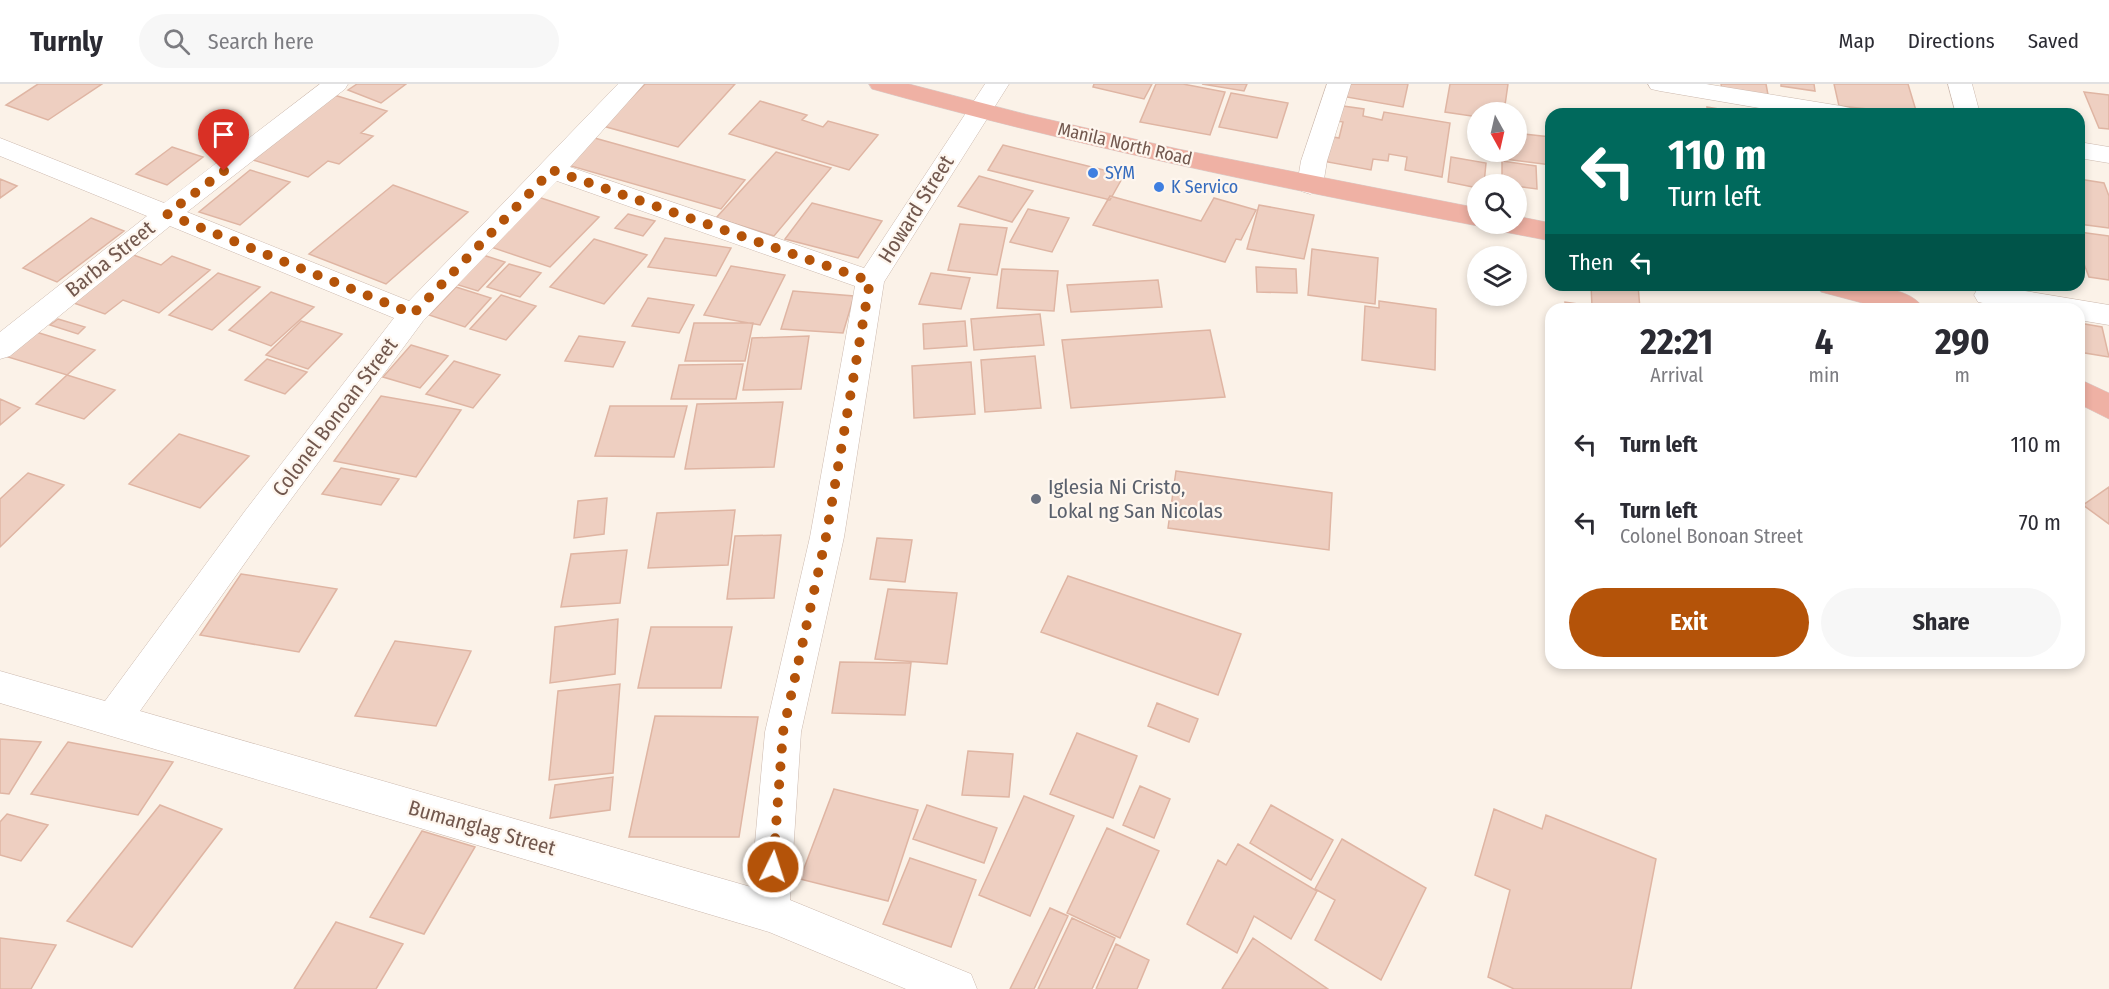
<!DOCTYPE html>
<html lang="en">
<head>
<meta charset="utf-8">
<style>
  :root { --surface:#fff; --page:#f7f7f7; --text:#2b2b33; --muted:#7c7c81; --line:#e1e1e2; --accent:#b45309 }
  body { margin:0; font-family:"Fira Sans Condensed",sans-serif; background:var(--page); color:var(--text); height:100vh; display:flex; flex-direction:column; font-size:22px; white-space:nowrap }
  * { box-sizing:border-box; margin:0 }
  p { font-size:20px; color:var(--muted) }
  .icon { flex:none; width:33px; height:33px; fill:none; stroke:currentColor; stroke-width:2; stroke-linecap:round; stroke-linejoin:round }
  .map { position:relative; flex:1; overflow:hidden }
  .sheet { position:absolute; left:1545px; top:219px; width:540px; height:366px; display:flex; flex-direction:column; background:var(--surface); border-radius:18px; box-shadow:0 3px 9px #0003 }
  .sheet>* { flex:none }
  .hud { position:absolute; left:1545px; top:24px; width:540px; height:183px; border-radius:18px; box-shadow:0 3px 9px #0003; background:#00695c; color:#fff; overflow:hidden }
  .needle { width:39px; rotate:172deg }
  .buttons { position:absolute; left:1467px; top:18px; display:grid; gap:12px }
  .buttons a { display:grid; place-items:center; width:60px; height:60px; border-radius:50%; background:var(--surface); box-shadow:0 3px 9px #0003; font-size:30px }
  .pin { position:absolute; display:grid; place-items:center; width:51px; height:51px; color:#fff; margin:-62px -26px; border-radius:50% 50% 50% 0; rotate:-45deg; box-shadow:0 0 6px #0007 }
  .pin .icon { rotate:45deg }
  .me { position:absolute; width:66px; margin:-33px; rotate:4deg; stroke-linejoin:round; filter:drop-shadow(0 0 4px #0008) }
  .turn { display:flex; align-items:center; gap:21px; height:126px; padding:0 24px; font-size:27px }
  .turn .icon { width:78px; height:78px; stroke-width:2.5 }
  .turn b { display:block; font-size:42px; line-height:51px }
  .then { display:flex; align-items:center; height:57px; padding:0 24px; background:#0003; gap:12px; font-size:22px }
  .eta { display:flex; justify-content:space-evenly; align-items:center; height:102px; text-align:center }
  .eta b { font-size:36px; font-weight:700; line-height:42px }
  .button { display:flex; gap:12px; margin-top:auto; padding:12px 24px }
  .button a { flex:1; height:69px; border-radius:36px; background:var(--accent); color:#fff; font-size:24px; font-weight:700; line-height:69px; text-align:center }
  .button a+a { background:var(--page); color:var(--text) }
  ul { padding:0; list-style:none }
  li { display:flex; align-items:center; gap:18px; height:78px; padding:0 24px }
  li div { flex:1 }
  li b { display:block; font-size:22px }
  li em { font-style:normal }
  header { display:flex; align-items:center; gap:36px; box-sizing:border-box; height:84px; padding:0 30px; background:var(--surface); border-bottom:2px solid var(--line) }
  header strong { font-size:28px }
  nav { display:flex; gap:33px; margin-inline-start:auto; font-size:21px }
  .search { width:420px; height:54px; background:var(--page); display:flex; align-items:center; gap:15px; box-sizing:border-box; padding:0 21px; border-radius:33px; color:var(--muted); font-size:22px }
  .map>svg:first-child { display:block }
  .building { fill:#eecfc1; stroke:#dfb5a3; stroke-width:1.5 }
  .lines { fill:none; stroke-linecap:round; stroke-linejoin:round }
  .minor-casing { stroke:#ccb9ae; stroke-width:1 }
  .highway-casing { stroke:#d8d0cd; stroke-width:1 }
  .minor { fill:#fff; fill-rule:evenodd }
  .highway { fill:#efb1a4; fill-rule:evenodd }
  .route { stroke:#b45309; stroke-width:10; stroke-dasharray:0 18 }
  .shop-dot { fill:#3f7fe0; stroke:#fef6ee; stroke-width:2 }
  .worship-dot { fill:#6b7280; stroke:#fef6ee; stroke-width:2 }
  .labels { text-anchor:middle; dominant-baseline:central; stroke-width:4.5; stroke-linejoin:round; paint-order:stroke }
  .far-street-label { font-size:18px; fill:#72584e; stroke:#fef6ee }
  .far-shop-label { font-size:18px; fill:#366cbe; stroke:#fef6ee; text-anchor:start }
  .street-label { font-size:21px; fill:#72584e; stroke:#fef6ee }
  .worship-label { font-size:21px; fill:#5b616d; stroke:#fef6ee; text-anchor:start }
</style>
</head>
<body>
<header>
<strong>Turnly</strong>
<div class="search"><svg class="icon" aria-label="search" viewBox="0 0 24 24"><circle cx="10" cy="10" r="6"/><path d="M15 15l6 6"/></svg>Search here</div>
<nav><a>Map</a><a>Directions</a><a>Saved</a></nav>
</header>
<div class="map">
<svg width="2109" height="905" viewBox="0 0 2109 905">
  <rect width="100%" height="100%" fill="#fbf2e8"/>
  <path class="building" d="M 38,0 L 102,0 L 48,36 L 6,21 Z
    M 357,0 L 406,0 L 381,19 L 348,6 Z
    M 645,0 L 735,0 L 678,63 L 603,42 Z
    M 1094,0 L 1152,0 L 1144,15 L 1093,3 Z
    M 1156,0 L 1183,0 L 1225,8 L 1210,51 L 1140,38 Z
    M 1202,0 L 1247,0 L 1244,7 Z
    M 1344,0 L 1408,0 L 1403,23 L 1341,12 Z
    M 1450,0 L 1508,0 L 1504,28 L 1478,28 L 1478,33 L 1445,28 Z
    M 1721,0 L 1766,0 L 1769,16 L 1723,10 Z
    M 1781,0 L 1814,0 L 1815,7 L 1781,2 Z
    M 1834,0 L 1908,0 L 1917,30 L 1839,22 Z
    M 2084,8 L 2109,11 L 2109,45 L 2099,44 Z
    M 1231,9 L 1288,19 L 1277,54 L 1219,43 Z
    M 334,11 L 387,27 L 361,49 L 373,52 L 339,80 L 328,77 L 308,93 L 253,76 Z
    M 760,17 L 807,31 L 802,36 L 823,43 L 828,37 L 878,51 L 849,86 L 729,50 Z
    M 1336,21 L 1364,25 L 1363,32 L 1382,36 L 1384,28 L 1450,39 L 1442,93 L 1405,86 L 1407,73 L 1389,70 L 1388,77 L 1373,75 L 1371,86 L 1317,76 L 1324,51 L 1339,54 L 1343,38 L 1332,36 Z
    M 1707,23 L 1749,30 L 1707,30 Z
    M 1516,49 L 1551,53 L 1551,81 L 1489,73 L 1489,68 L 1516,68 Z
    M 591,53 L 745,96 L 721,125 L 564,80 Z
    M 1003,61 L 1124,91 L 1110,116 L 988,86 Z
    M 172,63 L 203,73 L 167,101 L 136,90 Z
    M 776,68 L 831,84 L 774,152 L 716,134 Z
    M 1451,73 L 1486,79 L 1484,100 L 1478,100 L 1478,104 L 1448,98 Z
    M 1502,77 L 1536,82 L 1537,105 L 1516,102 L 1516,100 L 1502,100 Z
    M 250,86 L 290,98 L 240,141 L 199,128 Z
    M 979,92 L 1033,107 L 1012,138 L 958,122 Z
    M 0,95 L 17,102 L 0,114 Z
    M 2079,95 L 2104,99 L 2109,112 L 2109,144 L 2079,140 Z
    M 393,101 L 468,128 L 386,200 L 309,170 Z
    M 535,112 L 599,133 L 550,183 L 485,161 Z
    M 1110,112 L 1201,137 L 1214,114 L 1256,126 L 1241,156 L 1236,155 L 1225,178 L 1093,141 Z
    M 812,119 L 882,137 L 858,174 L 785,155 Z
    M 1259,121 L 1314,131 L 1304,175 L 1247,165 Z
    M 1028,125 L 1069,134 L 1052,168 L 1010,158 Z
    M 628,130 L 655,137 L 643,152 L 615,144 Z
    M 91,134 L 124,147 L 57,198 L 23,184 Z
    M 960,140 L 1007,144 L 997,191 L 948,186 Z
    M 2079,148 L 2109,152 L 2109,196 L 2089,193 L 2079,167 Z
    M 665,154 L 731,164 L 716,192 L 648,183 Z
    M 594,155 L 647,171 L 604,220 L 550,203 Z
    M 1312,165 L 1378,174 L 1375,220 L 1308,211 Z
    M 128,169 L 161,181 L 172,172 L 210,186 L 159,229 L 123,216 L 105,230 L 68,217 Z
    M 483,171 L 505,178 L 478,207 L 455,200 Z
    M 509,180 L 541,189 L 520,213 L 487,203 Z
    M 731,182 L 785,191 L 760,241 L 704,231 Z
    M 1256,183 L 1296,185 L 1297,209 L 1257,208 Z
    M 1002,185 L 1058,187 L 1054,227 L 997,224 Z
    M 218,189 L 260,203 L 212,246 L 169,231 Z
    M 931,189 L 970,194 L 961,225 L 919,220 Z
    M 1158,196 L 1162,223 L 1071,228 L 1067,201 Z
    M 1591,201 L 1638,201 L 1640,225 L 1565,225 L 1565,218 L 1592,222 Z
    M 456,203 L 491,214 L 465,243 L 429,231 Z
    M 793,207 L 854,212 L 843,249 L 781,245 Z
    M 271,208 L 314,223 L 271,262 L 229,246 Z
    M 501,211 L 536,222 L 506,256 L 470,245 Z
    M 648,214 L 694,221 L 679,249 L 632,242 Z
    M 1379,217 L 1436,225 L 1435,286 L 1362,276 L 1365,222 L 1379,224 Z
    M 1040,230 L 1044,261 L 974,266 L 971,235 Z
    M 58,235 L 85,243 L 78,250 L 50,241 Z
    M 301,237 L 342,250 L 308,285 L 266,271 Z
    M 965,237 L 967,262 L 924,265 L 923,240 Z
    M 694,239 L 753,239 L 745,277 L 685,277 Z
    M 2079,239 L 2102,243 L 2109,273 L 2079,268 Z
    M 1210,246 L 1225,313 L 1071,324 L 1062,256 Z
    M 36,248 L 95,266 L 67,291 L 8,273 Z
    M 579,252 L 625,258 L 613,283 L 565,277 Z
    M 809,252 L 801,305 L 743,306 L 752,254 Z
    M 411,261 L 448,272 L 420,304 L 383,293 Z
    M 1035,272 L 1041,324 L 985,328 L 981,276 Z
    M 267,275 L 307,288 L 285,310 L 245,296 Z
    M 454,277 L 500,291 L 473,324 L 426,310 Z
    M 971,278 L 975,330 L 914,334 L 912,282 Z
    M 743,280 L 736,315 L 671,315 L 679,281 Z
    M 67,291 L 115,306 L 84,335 L 36,320 Z
    M 381,312 L 461,326 L 416,393 L 334,377 Z
    M 0,315 L 20,324 L 0,341 Z
    M 783,318 L 774,383 L 685,385 L 697,320 Z
    M 610,322 L 687,322 L 674,373 L 595,372 Z
    M 179,350 L 249,372 L 200,424 L 129,400 Z
    M 341,384 L 399,395 L 381,421 L 322,410 Z
    M 1176,387 L 1332,409 L 1329,466 L 1168,444 Z
    M 28,389 L 64,401 L 0,463 L 0,415 Z
    M 2109,403 L 2109,440 L 2083,421 Z
    M 607,414 L 604,450 L 574,454 L 578,417 Z
    M 735,426 L 728,481 L 648,484 L 657,429 Z
    M 781,451 L 774,514 L 727,515 L 735,452 Z
    M 877,454 L 912,456 L 905,498 L 870,495 Z
    M 627,466 L 620,519 L 561,523 L 571,470 Z
    M 241,490 L 337,505 L 299,568 L 200,551 Z
    M 1068,492 L 1241,550 L 1218,611 L 1041,548 Z
    M 888,505 L 957,509 L 947,580 L 875,575 Z
    M 618,535 L 615,590 L 550,599 L 555,543 Z
    M 651,543 L 732,543 L 721,604 L 638,604 Z
    M 395,557 L 471,567 L 436,642 L 355,632 Z
    M 840,578 L 911,579 L 905,631 L 832,629 Z
    M 620,600 L 613,689 L 549,696 L 558,607 Z
    M 1157,619 L 1198,635 L 1189,658 L 1148,642 Z
    M 655,632 L 758,633 L 739,753 L 629,753 Z
    M 1077,649 L 1137,672 L 1113,734 L 1050,710 Z
    M 0,655 L 41,658 L 9,710 L 0,709 Z
    M 68,658 L 173,678 L 138,731 L 31,710 Z
    M 968,667 L 1013,670 L 1009,713 L 962,711 Z
    M 613,693 L 610,726 L 550,734 L 555,701 Z
    M 1140,702 L 1170,715 L 1154,754 L 1123,741 Z
    M 834,705 L 918,726 L 888,817 L 800,795 Z
    M 1024,712 L 1074,732 L 1030,832 L 979,811 Z
    M 160,721 L 222,745 L 132,863 L 67,837 Z
    M 927,721 L 997,744 L 984,779 L 913,755 Z
    M 1271,721 L 1333,756 L 1311,796 L 1250,759 Z
    M 1494,725 L 1542,745 L 1546,731 L 1656,775 L 1631,905 L 1514,905 L 1488,893 L 1510,806 L 1475,791 Z
    M 7,730 L 48,741 L 21,777 L 0,771 L 0,738 Z
    M 1107,744 L 1159,767 L 1120,854 L 1067,829 Z
    M 422,747 L 475,763 L 424,850 L 370,833 Z
    M 1342,755 L 1426,804 L 1381,896 L 1315,856 L 1335,816 L 1315,805 Z
    M 1238,760 L 1317,807 L 1291,855 L 1254,832 L 1237,869 L 1187,840 L 1218,776 L 1226,781 Z
    M 910,774 L 976,796 L 951,863 L 883,840 Z
    M 1050,824 L 1068,832 L 1034,905 L 1010,905 Z
    M 1072,834 L 1115,854 L 1092,905 L 1038,905 Z
    M 336,838 L 403,860 L 376,905 L 294,905 Z
    M 0,854 L 56,861 L 31,905 L 0,905 Z
    M 1253,854 L 1328,905 L 1222,905 Z
    M 1116,860 L 1149,876 L 1137,905 L 1096,905 Z"/>
  <g class="lines">
    <defs>
      <path id="minor" d="M 320,0 L 348,0 L 345,5 L 187,128 L 409,217 L 618,0 L 644,0 L 570,83 L 864,184 L 985,0 L 1009,0 L 884,198 L 844,453 L 801,648 L 790,816 L 971,890 L 977,905 L 906,905 L 769,848 L 0,619 L 0,587 L 105,617 L 245,427 L 394,234 L 170,142 L 10,272 L 0,275 L 0,248 L 147,132 L 0,72 L 0,54 L 164,119 ZM 557,97 L 855,202 L 810,453 L 765,648 L 751,803 L 140,627 L 269,445 L 423,237 Z
        M 1327,0 L 1351,0 L 1327,77 L 1323,101 L 1319,107 L 1310,110 L 1301,107 L 1297,101 L 1301,77 Z
        M 1648,0 L 1706,0 L 1841,22 L 1850,24 L 1853,30 L 1794,30 L 1660,7 L 1651,5 Z
        M 1948,0 L 1972,0 L 1980,30 L 1956,30 Z
        M 2079,58 L 2109,63 L 2109,79 L 2079,74 Z
        M 1989,201 L 2109,221 L 2109,241 L 2079,236 L 2079,225 L 2012,225 L 1978,218 L 1974,211 L 1978,204 Z"/>
      <path id="highway" d="M 869,0 L 909,0 L 1029,31 L 1178,65 L 1478,124 L 1478,140 L 1487,140 L 1478,142 C 1275,103 1072,61 872,5 Z
        M 1516,132 L 1551,139 L 1551,157 L 1499,147 L 1495,140 L 1516,140 Z
        M 1817,201 C 1845,201 1908,197 1924,225 L 1885,225 L 1821,208 Z
        M 2079,295 L 2109,309 L 2109,335 L 2079,320 Z"/>
    </defs>
    <use href="#minor" class="minor-casing"/>
    <use href="#highway" class="highway-casing"/>
    <use href="#minor" class="minor"/>
    <use href="#highway" class="highway"/>
  </g>
  <g class="lines">
    <path class="route" d="M 224,87 L 167,130 L 413,230 L 552,86 L 870,197 L 826,453 L 783,648 L 773,783"/>
  </g>
  <g class="shop-dot">
    <circle cx="1093" cy="89" r="6"/>
    <circle cx="1159" cy="103" r="6"/>
  </g>
  <circle class="worship-dot" cx="1036" cy="415" r="6"/>
  <g class="labels">
    <g class="far-street-label">
      <text transform="translate(1125 60) rotate(13)">Manila North Road</text>
    </g>
    <g class="far-shop-label">
      <text x="1105" y="89">SYM</text>
      <text x="1171" y="103">K Servico</text>
    </g>
    <g class="street-label">
      <text transform="translate(916 125) rotate(-58)">Howard Street</text>
      <text transform="translate(110 175) rotate(-39)">Barba Street</text>
      <text transform="translate(335 333) rotate(-53)">Colonel Bonoan Street</text>
      <text transform="translate(482 744) rotate(16)">Bumanglag Street</text>
    </g>
    <g class="worship-label">
      <text x="1048" y="403">Iglesia Ni Cristo,<tspan x="1048" dy="24">Lokal ng San Nicolas</tspan></text>
    </g>
  </g>
</svg>
<div class="buttons">
<a><svg class="needle" viewBox="-14 -14 28 28"><path d="M0-13l5 13h-10z" fill="#e53935"/><path d="M0 13l5-13h-10z" fill="#7c7c81"/></svg></a>
<a><svg class="icon" aria-label="search" viewBox="0 0 24 24"><circle cx="10" cy="10" r="6"/><path d="M15 15l6 6"/></svg></a>
<a><svg class="icon" aria-label="layers" viewBox="0 0 24 24"><path d="M12 4l9 5-9 5-9-5zM3 14l9 5 9-5"/></svg></a>
</div>
<div class="pin" style="left:224px;top:87px;background:#d93025"><svg class="icon" aria-label="arrive" viewBox="0 0 24 24"><path d="M6 21V4h12l-3 4 3 4H6"/></svg></div>
<svg class="me" style="left:773px;top:783px" viewBox="-20 -20 40 40"><circle r="17" fill="#b45309" stroke="#fff" stroke-width="3"/><path d="M0-11L8 9 0 5-8 9z" fill="#fff"/></svg>
<div class="hud">
<div class="turn"><svg class="icon" aria-label="left" viewBox="0 0 24 24"><path d="M17 20v-9H6M10 6l-5 5 5 5"/></svg><div><b>110 m</b>Turn left</div></div>
<div class="then">Then<svg class="icon" aria-label="left" viewBox="0 0 24 24"><path d="M17 20v-9H6M10 6l-5 5 5 5"/></svg></div>
</div>
<section class="sheet">
<div class="eta">
<div><b>22:21</b><p>Arrival</p></div>
<div><b>4</b><p>min</p></div>
<div><b>290</b><p>m</p></div>
</div>
<ul>
<li><svg class="icon" aria-label="left" viewBox="0 0 24 24"><path d="M17 20v-9H6M10 6l-5 5 5 5"/></svg><div><b>Turn left</b></div><em>110 m</em></li>
<li><svg class="icon" aria-label="left" viewBox="0 0 24 24"><path d="M17 20v-9H6M10 6l-5 5 5 5"/></svg><div><b>Turn left</b><p>Colonel Bonoan Street</p></div><em>70 m</em></li>
</ul>
<div class="button"><a>Exit</a><a>Share</a></div>
</section>
</div>
</body>
</html>
